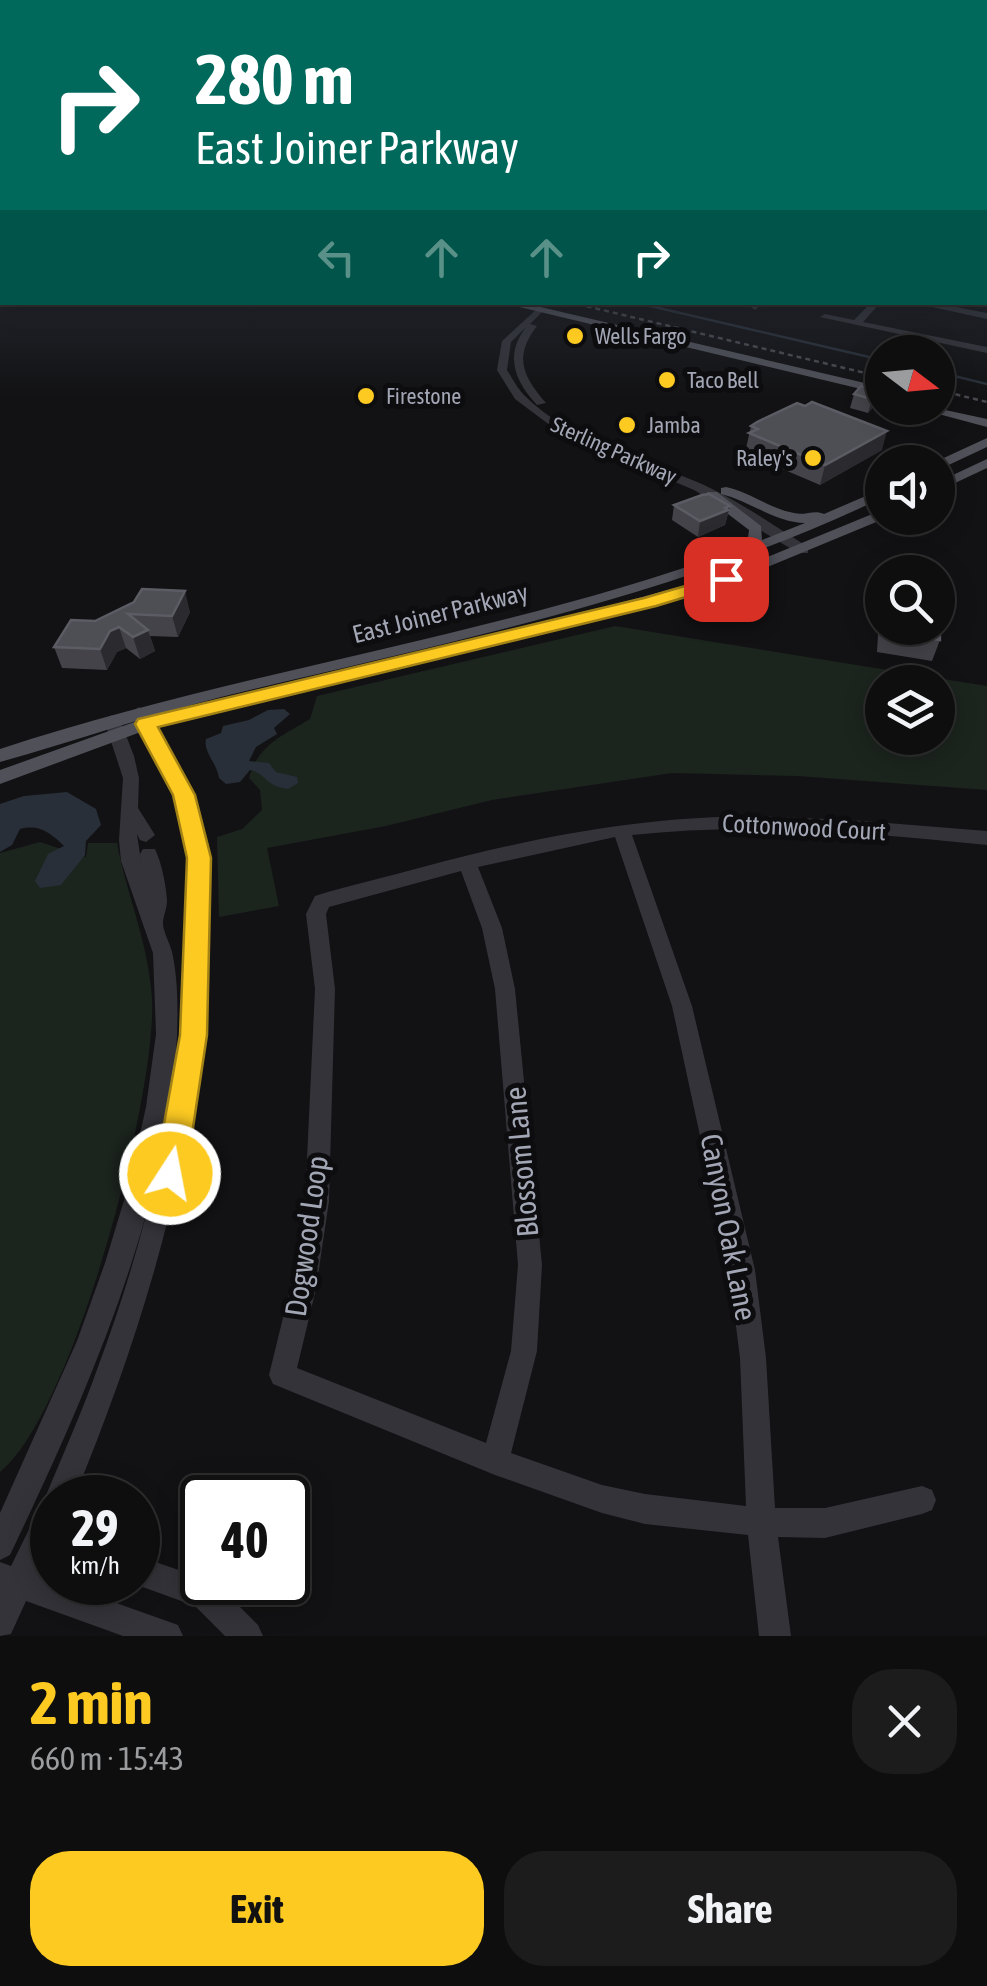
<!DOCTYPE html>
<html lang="en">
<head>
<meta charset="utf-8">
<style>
  :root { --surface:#0e0e0f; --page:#1c1c1d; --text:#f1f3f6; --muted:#9b9c9e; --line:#2e2e2f; --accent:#fdca22 }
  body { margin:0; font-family:"Asap Condensed",sans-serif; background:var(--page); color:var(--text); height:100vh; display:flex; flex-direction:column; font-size:38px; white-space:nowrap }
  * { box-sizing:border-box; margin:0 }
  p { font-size:32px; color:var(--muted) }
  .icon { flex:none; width:55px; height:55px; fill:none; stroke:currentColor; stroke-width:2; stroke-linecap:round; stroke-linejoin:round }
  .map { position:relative; height:1636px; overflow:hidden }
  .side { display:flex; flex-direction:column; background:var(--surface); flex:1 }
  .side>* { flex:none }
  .banner { position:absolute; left:0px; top:0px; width:988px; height:305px; box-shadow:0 5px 25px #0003,0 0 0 2px var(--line); background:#00695c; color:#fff; overflow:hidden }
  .needle { width:65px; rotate:106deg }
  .tools { position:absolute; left:865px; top:335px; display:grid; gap:20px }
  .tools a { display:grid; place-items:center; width:90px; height:90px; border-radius:50%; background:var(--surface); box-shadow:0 5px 25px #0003,0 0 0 2px var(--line); font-size:50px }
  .speed { position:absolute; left:30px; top:1475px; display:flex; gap:20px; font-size:50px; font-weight:700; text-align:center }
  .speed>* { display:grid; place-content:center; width:130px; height:130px; border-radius:50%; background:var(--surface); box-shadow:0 5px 25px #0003,0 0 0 2px var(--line); line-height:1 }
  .speed small { font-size:25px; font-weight:400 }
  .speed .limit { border:5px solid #111; border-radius:15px; background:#fff; color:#111 }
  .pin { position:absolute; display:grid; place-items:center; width:85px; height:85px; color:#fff; margin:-42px; border-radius:20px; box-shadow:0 5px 15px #0006 }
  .me { position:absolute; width:110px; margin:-55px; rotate:11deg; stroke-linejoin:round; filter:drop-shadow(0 0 8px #0008) }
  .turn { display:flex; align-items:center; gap:35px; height:210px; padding:0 30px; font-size:45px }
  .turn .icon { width:130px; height:130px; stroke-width:2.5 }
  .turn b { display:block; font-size:70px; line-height:85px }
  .lanes { display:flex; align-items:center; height:95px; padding:0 30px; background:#0003; justify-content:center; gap:50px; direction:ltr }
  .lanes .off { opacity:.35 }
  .round { display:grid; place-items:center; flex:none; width:105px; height:105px; border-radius:40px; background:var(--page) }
  .head { display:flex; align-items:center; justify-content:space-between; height:170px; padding:0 30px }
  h1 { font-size:60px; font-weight:700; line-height:75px; color:var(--accent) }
  .action { display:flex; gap:20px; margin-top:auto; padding:20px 30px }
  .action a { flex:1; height:115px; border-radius:40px; background:var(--accent); color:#111; font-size:40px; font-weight:700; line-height:115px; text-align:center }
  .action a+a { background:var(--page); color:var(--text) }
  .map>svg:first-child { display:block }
  .green { fill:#1c241e; fill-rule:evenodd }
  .water { fill:#282f38 }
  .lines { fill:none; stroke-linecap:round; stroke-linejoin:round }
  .stream { stroke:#282f38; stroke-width:2.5 }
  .minor { fill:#333339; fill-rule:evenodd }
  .major { fill:#4f5058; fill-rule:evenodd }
  .highway { fill:#5f616b; fill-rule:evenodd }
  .rail { stroke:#484950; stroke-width:2.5; stroke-dasharray:5 4; stroke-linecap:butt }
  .wall { fill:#434349 }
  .shaded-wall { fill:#2b2b2f }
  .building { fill:#4e4e55; stroke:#5b5c64; stroke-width:2.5 }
  .route { fill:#fdca22; stroke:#a48316; stroke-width:2.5 }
  .poi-dot { fill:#fdca22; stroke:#0d0d0f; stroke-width:4 }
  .labels { text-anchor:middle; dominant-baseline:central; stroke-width:10; stroke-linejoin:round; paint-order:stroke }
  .far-poi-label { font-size:22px; fill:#a3a7b5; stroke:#0d0d0f; text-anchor:start }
  .far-street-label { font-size:22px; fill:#a3a7b5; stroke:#0d0d0f }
  .street-label { font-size:25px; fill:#a3a7b5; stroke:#0d0d0f }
  .near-street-label { font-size:30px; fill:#a3a7b5; stroke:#0d0d0f }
</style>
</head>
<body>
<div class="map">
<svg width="987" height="1636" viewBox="0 0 987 1636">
  <rect width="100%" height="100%" fill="#121214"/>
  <path class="green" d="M 615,626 L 987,686 L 987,790 L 798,776 L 672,773 L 492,800 L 386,826 L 267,848 L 279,906 L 219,917 L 217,837 L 242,829 L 262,810 L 260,790 L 249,778 C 258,745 282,736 310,719 L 317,696 ZM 882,682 L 938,682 L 938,738 L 882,738 Z
    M 40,842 L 86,857 L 88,843 L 117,843 C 127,896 149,944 152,999 C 157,1095 73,1414 0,1472 L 0,853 Z"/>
  <path class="water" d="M 268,710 L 284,709 L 290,714 L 274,728 L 277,734 L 256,747 L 249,761 L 269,763 L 276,772 L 297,777 L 298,783 L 288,789 C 264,786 266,773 250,770 L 240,782 L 226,784 L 219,778 C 217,763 203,752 206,739 L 221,733 L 223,726 L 249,720 Z
    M 67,792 L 96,809 L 101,825 L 86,841 L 85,855 L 61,885 L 40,888 L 35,881 L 48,854 L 64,846 C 50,833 40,824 20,829 L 12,845 L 0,852 L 0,804 L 24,796 Z"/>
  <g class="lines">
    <path class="stream" d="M 633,302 L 882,360
      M 938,372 L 987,384"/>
    <path class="minor" d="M 985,197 L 987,197 L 987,201 L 985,201 Z
      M 754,302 L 764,302 L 755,310 L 751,307 Z
      M 872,302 L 881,302 L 863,322 L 987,347 L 987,353 L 820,317 L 825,314 L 854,320 Z
      M 909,302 L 930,302 L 987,313 L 987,319 Z
      M 538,308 L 543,311 L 530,324 L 537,326 C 513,357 523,376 546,403 L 537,405 C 515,381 504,356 526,327 L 511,342 L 507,370 C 512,378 517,388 524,395 C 569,441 645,459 702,484 C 739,501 773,525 808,547 L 808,553 L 798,553 L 694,490 L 587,445 L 547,423 L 515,399 L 497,370 L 502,341 Z
      M 139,707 L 147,712 C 169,751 195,791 205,835 C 214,879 209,927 207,971 C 196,1156 144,1328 74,1498 L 52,1498 L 52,1544 L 38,1575 L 178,1625 L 183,1636 L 123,1636 L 26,1601 L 11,1634 L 0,1636 L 0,1562 L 11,1566 L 42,1503 L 46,1501 L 45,1498 C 63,1454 83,1410 99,1364 C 146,1238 177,1107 186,973 C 190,928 196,880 187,836 C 178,792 153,751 131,712 Z
      M 112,715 L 120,720 L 134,756 L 139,778 L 138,808 L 155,835 L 146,842 L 140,840 L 137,834 L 143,875 L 140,854 L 143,849 L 155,849 C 162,864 166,885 167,901 C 167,909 163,916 163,923 C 163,932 170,943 172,952 C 178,978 178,1009 177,1036 C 168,1211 85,1398 10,1555 L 0,1560 L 0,1513 L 77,1341 L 105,1263 L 129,1184 L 146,1107 L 156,1034 L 153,953 L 121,861 L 119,840 L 123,778 L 104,720 Z
      M 757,816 L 850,820 L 987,831 L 987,845 C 869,833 750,822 632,835 L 692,1006 L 755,1270 L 766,1358 L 775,1508 L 825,1508 L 922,1486 L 932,1490 L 936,1500 L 932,1510 L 922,1514 L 825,1538 L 778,1537 L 791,1636 L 759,1636 L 748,1535 L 645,1524 L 602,1513 L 495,1475 L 273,1384 L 269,1375 L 290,1289 L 305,1201 L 315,989 L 306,914 L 315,896 C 349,885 384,878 419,868 C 536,837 635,817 757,816 ZM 615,837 L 672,1006 L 729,1270 L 740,1358 L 746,1506 L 645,1494 L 602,1485 L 511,1453 L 537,1351 L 542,1265 L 515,989 L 502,928 L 478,867 ZM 461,871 L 482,928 L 495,989 L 518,1265 L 511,1351 L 486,1443 L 297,1368 L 316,1289 L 329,1201 L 335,989 L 326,914 L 329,907 Z
      M 138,1556 L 202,1578 L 202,1582 L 216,1583 L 258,1625 L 263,1636 L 225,1636 L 195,1606 L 129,1582 L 138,1582 Z"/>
    <path class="major" d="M 985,186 L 987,186 L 987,190 L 985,190 Z
      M 985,223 L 987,223 L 987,229 L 985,229 Z
      M 985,292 L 987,292 L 987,299 L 985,299 Z
      M 499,302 L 519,302 L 882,387 L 882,394 Z
      M 916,408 L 936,408 L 987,419 L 987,427 Z
      M 987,438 L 987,447 L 938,470 L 938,462 L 935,462 Z
      M 987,459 L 987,468 L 938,491 L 938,482 Z
      M 726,487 C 750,492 770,509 794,513 C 805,516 814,509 824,514 L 882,489 L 882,498 C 669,599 452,641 225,696 C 149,715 75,741 0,762 L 0,749 C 241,670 494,637 733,551 L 729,547 L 748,538 L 749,530 L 707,498 L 707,492 L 717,492 L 761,526 L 762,540 L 805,523 C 774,522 750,501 721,494 L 721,488 Z
      M 882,510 L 882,518 L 886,518 L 731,582 L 588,621 L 580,616 L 582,613 L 721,576 Z
      M 151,716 L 157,718 L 160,722 L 157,726 L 0,784 L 0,770 Z"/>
    <path class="highway" d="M 2,179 L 2,185 L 0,186 L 0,180 Z
      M 0,201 L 2,201 L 2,207 L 0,207 Z
      M 0,238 L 2,238 L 2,244 L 0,244 Z"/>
    <path class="rail" d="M 569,302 L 882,377
      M 938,390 L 987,402"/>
  </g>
  <path class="wall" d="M 985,246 L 987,246 L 987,282 L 985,282 Z
    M 880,390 L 876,404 L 868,413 L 850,408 L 854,394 Z
    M 899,408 L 930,408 L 927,417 L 920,426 L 895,420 Z
    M 751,426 L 882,450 L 820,485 L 745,453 Z
    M 674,505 L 730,506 L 725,525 L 698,537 L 672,520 Z
    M 134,602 L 190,612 L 178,637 L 150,636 L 155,651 L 140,659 L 126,648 L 117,652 L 107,670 L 62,668 L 54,647 L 95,621 Z
    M 882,605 L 882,628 L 938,628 L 940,640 L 932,661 L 877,652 L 879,617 Z"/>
  <path class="shaded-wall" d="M 880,390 L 876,404 L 868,413 L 872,399 Z
    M 928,408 L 930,408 L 927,417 L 920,426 L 924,412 Z
    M 887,431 L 882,450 L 820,485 L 825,465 Z
    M 730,506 L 725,525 L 698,537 L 700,521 Z
    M 185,591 L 190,612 L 178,637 L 172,616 Z
    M 119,627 L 126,648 L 117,652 L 107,670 L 100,649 L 110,631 Z
    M 148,630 L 155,651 L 140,659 L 133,637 Z"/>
  <path class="building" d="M 985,246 L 987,246 L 987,265 L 985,265 Z
    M 861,386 L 880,390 L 872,399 L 854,394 Z
    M 812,402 L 887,431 L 825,465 L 749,433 L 758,429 L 751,426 L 757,422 L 797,403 L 805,406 Z
    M 907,408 L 928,408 L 924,412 Z
    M 709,494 L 730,506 L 725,508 L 728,510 L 700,521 L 674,505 L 702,495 Z
    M 142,589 L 185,591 L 172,616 L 128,614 L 148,630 L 133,637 L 119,627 L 110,631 L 100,649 L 54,647 L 71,620 L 95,621 L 134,602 Z
    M 938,604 L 939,604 L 940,640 L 884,631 L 884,628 L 938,628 Z"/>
  <linearGradient id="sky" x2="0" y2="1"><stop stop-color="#0a0a0b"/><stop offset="0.42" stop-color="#333945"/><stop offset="1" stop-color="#333945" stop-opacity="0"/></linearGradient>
  <rect width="987" height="398" fill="url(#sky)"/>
  <path class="route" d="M 726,574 L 732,576 L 732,583 L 656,606 L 158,727 L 195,795 L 211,858 L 207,1035 L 186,1174 L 181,1184 L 170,1188 L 160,1184 L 155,1174 L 180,1035 L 187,858 L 173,795 L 135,724 L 138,719 L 644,598 Z"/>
  <g class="poi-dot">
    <circle cx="575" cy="336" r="10"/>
    <circle cx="667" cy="380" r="10"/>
    <circle cx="366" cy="396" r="10"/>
    <circle cx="627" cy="425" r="10"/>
    <circle cx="813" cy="458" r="10"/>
  </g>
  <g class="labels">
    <g class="far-poi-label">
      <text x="595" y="336">Wells Fargo</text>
      <text x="687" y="380">Taco Bell</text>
      <text x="386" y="396">Firestone</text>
      <text x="647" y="425">Jamba</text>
      <text x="793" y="458" text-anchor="end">Raley's</text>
    </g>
    <g class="far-street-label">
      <text transform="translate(614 450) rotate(24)">Sterling Parkway</text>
    </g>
    <g class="street-label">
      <text transform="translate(440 613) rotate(-14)">East Joiner Parkway</text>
      <text transform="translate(804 827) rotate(3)">Cottonwood Court</text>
    </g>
    <g class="near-street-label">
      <text transform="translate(521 1162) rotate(-95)">Blossom Lane</text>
      <text transform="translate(729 1227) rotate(79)">Canyon Oak Lane</text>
      <text transform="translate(306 1236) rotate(-82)">Dogwood Loop</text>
    </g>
  </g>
</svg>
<div class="tools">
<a><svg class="needle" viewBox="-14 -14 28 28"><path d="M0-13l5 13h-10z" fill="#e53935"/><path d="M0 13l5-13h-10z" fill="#9b9c9e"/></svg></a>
<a><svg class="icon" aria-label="sound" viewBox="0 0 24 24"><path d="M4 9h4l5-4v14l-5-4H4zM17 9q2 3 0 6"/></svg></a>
<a><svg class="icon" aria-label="search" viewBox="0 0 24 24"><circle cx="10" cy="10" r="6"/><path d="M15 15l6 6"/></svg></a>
<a><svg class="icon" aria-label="layers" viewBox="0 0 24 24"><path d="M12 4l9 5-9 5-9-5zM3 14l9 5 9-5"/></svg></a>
</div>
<div class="speed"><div>29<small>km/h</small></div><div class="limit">40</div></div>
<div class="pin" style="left:726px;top:579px;background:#d93025"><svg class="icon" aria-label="arrive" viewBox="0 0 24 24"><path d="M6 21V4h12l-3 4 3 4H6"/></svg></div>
<svg class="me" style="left:170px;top:1174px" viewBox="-20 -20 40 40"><circle r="17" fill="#fdca22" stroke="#fff" stroke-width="3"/><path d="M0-11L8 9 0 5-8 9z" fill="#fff"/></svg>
<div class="banner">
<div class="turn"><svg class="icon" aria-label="right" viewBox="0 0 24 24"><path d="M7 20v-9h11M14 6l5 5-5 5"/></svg><div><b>280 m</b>East Joiner Parkway</div></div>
<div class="lanes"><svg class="icon off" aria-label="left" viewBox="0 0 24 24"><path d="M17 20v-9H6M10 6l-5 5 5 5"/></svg><svg class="icon off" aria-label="ahead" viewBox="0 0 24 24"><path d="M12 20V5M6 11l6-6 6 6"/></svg><svg class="icon off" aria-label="ahead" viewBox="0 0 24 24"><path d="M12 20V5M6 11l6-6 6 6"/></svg><svg class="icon" aria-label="right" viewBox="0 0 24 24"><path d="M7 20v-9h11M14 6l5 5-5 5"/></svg></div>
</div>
</div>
<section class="side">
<div class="head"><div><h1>2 min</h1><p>660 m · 15:43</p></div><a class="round"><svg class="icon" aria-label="close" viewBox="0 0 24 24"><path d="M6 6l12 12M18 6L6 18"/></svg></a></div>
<div class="action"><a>Exit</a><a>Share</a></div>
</section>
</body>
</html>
